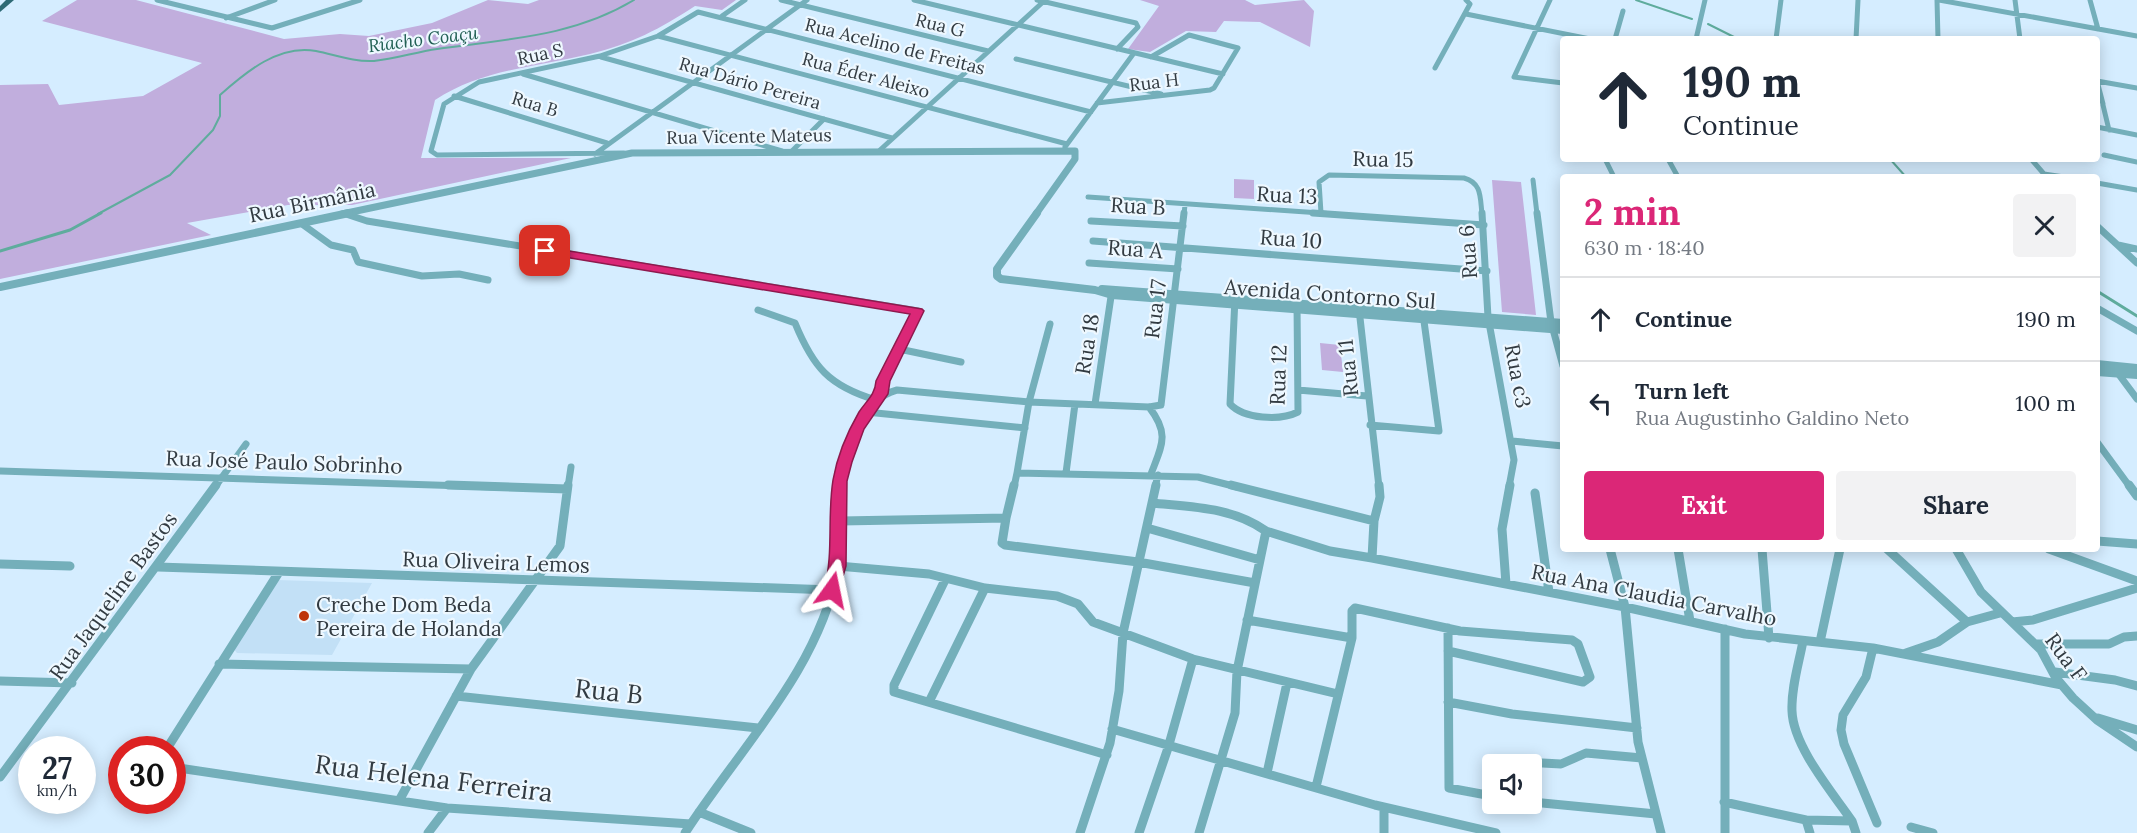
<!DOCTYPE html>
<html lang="en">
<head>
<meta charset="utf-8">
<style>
  :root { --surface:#fff; --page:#f2f2f3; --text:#1f2937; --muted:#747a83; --line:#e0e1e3; --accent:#db2777 }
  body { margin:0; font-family:Lora,serif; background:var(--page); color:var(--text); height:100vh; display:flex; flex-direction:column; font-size:22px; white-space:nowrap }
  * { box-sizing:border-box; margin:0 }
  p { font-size:20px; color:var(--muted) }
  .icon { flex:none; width:33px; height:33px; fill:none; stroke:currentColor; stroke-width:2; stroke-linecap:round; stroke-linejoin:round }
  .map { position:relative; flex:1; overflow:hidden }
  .side { position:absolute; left:1560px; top:174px; width:540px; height:378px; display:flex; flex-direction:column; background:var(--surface); border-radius:6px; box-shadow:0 3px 15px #0003 }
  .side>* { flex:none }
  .guide { position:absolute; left:1560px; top:36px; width:540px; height:126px; border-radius:6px; box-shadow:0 3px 15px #0003; background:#fff; color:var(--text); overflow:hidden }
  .controls { position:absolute; left:1482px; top:754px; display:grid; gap:12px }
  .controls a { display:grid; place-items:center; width:60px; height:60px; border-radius:6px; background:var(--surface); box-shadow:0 3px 15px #0003; font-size:30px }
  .speed { position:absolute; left:18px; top:736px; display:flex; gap:12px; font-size:30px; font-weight:700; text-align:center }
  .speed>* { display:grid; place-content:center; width:78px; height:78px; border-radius:50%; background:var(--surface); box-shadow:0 3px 15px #0003; line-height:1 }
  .speed small { font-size:15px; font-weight:400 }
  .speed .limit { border:9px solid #d22; background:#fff; color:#111 }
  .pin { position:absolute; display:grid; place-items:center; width:51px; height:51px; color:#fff; margin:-26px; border-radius:12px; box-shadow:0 3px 9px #0006 }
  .me { position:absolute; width:66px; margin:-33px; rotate:12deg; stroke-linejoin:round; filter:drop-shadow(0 0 4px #0008) }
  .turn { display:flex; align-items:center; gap:21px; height:126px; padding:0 24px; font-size:27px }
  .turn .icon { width:78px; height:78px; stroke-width:2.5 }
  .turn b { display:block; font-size:42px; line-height:51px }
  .round { display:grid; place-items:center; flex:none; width:63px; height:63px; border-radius:6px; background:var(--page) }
  .headline { display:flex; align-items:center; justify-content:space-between; height:102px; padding:0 24px }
  h1 { font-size:36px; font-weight:700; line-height:45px; color:var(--accent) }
  .action { display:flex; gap:12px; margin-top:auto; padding:12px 24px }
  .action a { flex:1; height:69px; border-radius:6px; background:var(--accent); color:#fff; font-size:24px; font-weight:700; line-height:69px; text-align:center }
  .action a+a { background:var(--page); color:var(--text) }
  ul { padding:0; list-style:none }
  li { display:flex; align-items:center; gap:18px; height:84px; padding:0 24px; border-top:2px solid var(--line) }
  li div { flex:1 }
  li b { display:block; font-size:22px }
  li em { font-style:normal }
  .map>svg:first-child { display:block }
  .built { fill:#c2e0f6 }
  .green { fill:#c1aedd }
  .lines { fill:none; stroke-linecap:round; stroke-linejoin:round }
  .stream-far1 { stroke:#5fac9d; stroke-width:2 }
  .stream { stroke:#5fac9d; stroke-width:3 }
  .minor-far2 { stroke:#74afba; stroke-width:5 }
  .minor-far1 { stroke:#74afba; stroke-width:7 }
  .minor { stroke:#74afba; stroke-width:9 }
  .tertiary-far1 { stroke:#74afba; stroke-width:7 }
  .tertiary { stroke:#74afba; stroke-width:8 }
  .trunk { fill:#2e6a75; fill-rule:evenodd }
  .route { fill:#db2777; stroke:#8e194d; stroke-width:1.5 }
  .poi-dot { fill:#be350a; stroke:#eef8ff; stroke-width:2 }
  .labels { text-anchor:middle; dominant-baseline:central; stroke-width:4.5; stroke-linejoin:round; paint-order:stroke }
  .far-street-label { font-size:18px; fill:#323b42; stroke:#eef8ff }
  .far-water-label { font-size:18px; font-style:italic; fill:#226055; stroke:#eef8ff }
  .street-label { font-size:21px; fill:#323b42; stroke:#eef8ff }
  .poi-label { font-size:21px; fill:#323b42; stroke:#eef8ff; text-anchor:start }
  .near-street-label { font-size:26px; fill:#323b42; stroke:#eef8ff }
</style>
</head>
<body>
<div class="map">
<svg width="2137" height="833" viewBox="0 0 2137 833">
  <rect width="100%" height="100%" fill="#d5edff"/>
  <path class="built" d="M 277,580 L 372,583 L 332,655 L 237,653 L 233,648 Z"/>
  <path class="green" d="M 77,0 L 136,0 L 284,39 L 340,34 L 369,36 L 432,23 L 488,0 L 528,4 L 539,0 L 736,0 L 722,10 L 695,6 C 660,29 631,44 590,54 C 537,67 482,69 435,100 L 421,158 L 571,158 L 352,205 L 288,205 L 187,223 L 211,235 L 0,279 L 0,85 L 48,84 L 59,105 L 143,96 L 202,63 L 42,21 Z
    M 1140,0 L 1245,0 L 1255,5 L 1304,0 L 1314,11 L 1310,47 L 1260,22 L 1224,21 L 1216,32 L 1186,31 L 1150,52 L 1128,49 L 1159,6 Z
    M 1234,179 L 1254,180 L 1254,199 L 1234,198 Z
    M 1492,180 L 1521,182 L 1536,315 L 1502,312 Z
    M 1320,343 L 1340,345 L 1343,372 L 1322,370 Z"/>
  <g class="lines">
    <path class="stream-far1" d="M 1636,0 L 1692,19
      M 1708,24 L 1738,39
      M 1890,159 L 1906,177
      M 98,214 L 170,175 L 213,130 L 220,116 L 220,95 C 246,72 279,44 316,51 C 336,55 353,62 374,61 C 395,59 416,52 437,49 C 506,39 573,37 634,0"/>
    <path class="stream" d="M 0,251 L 70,230 L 101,213
      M 2097,291 L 2137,316"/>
    <path class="minor-far2" d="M 157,0 L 272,28 L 360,0
      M 781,0 L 988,51
      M 914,0 L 1223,74
      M 1037,0 L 1136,23 L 1138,27 L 1117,49
      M 1550,0 L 1514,77 L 1563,83
      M 1937,0 L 1938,39
      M 1939,0 L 2137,36
      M 2015,0 L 2020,39
      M 2090,0 L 2098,29
      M 1466,14 L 1590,39
      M 722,16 L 745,0
      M 226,18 L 275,0
      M 658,36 L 1067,144
      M 1615,39 L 1623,11
      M 1696,39 L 1705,0
      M 1776,39 L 1781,0
      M 1856,39 L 1858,0
      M 601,57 L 892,138
      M 1016,59 L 1161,94
      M 1435,68 L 1470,4 L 1466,0
      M 523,74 L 782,151
      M 2097,81 L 2137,88
      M 2097,81 L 2103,104
      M 454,96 L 607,143
      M 1097,103 L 1210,90 L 1214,88 L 1238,48 L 1189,35 L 1151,57
      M 2103,105 L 2109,130
      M 2097,127 L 2137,135
      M 1065,147 L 1134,53
      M 880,150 L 1043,2
      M 792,151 L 824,119
      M 624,153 L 437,155 L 431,151 L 444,104 L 479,82 L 600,56 L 658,36 L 698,12 L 1091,112
      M 595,154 L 807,0
      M 2104,155 L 2137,162
      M 1605,159 L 1614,177
      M 1668,159 L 1678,177
      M 2031,159 L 2044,174 L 2064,177
      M 1533,180 L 1537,214
      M 2097,183 L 2137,190
      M 1088,197 L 1335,214
      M 1321,213 L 1319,182 L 1329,175 L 1464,178 C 1482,183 1480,197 1482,214
      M 1184,214 L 1185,205"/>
    <path class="minor-far1" d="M 1313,213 L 1484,225
      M 1482,213 L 1488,317 L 1514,460 L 1509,487
      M 1537,213 L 1551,322 L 1563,366
      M 346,214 L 367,221 L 918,311 L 899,349 L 961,362
      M 1091,221 L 1183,226
      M 302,224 L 331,245 L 353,250 L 358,262 L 422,276 L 459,274 L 488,280
      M 2097,226 L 2137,263
      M 1093,241 L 1487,271
      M 2118,245 L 2137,249
      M 1089,263 L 1178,269
      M 1235,298 L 1230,404 C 1244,419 1280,421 1298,412 L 1297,304
      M 2097,308 L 2137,331
      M 1359,309 L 1379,487
      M 758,310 L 795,323 C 813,367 829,386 876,400
      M 2117,372 L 2137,399
      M 1298,390 L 1367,396
      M 882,394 L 883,381 L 899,349
      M 1095,404 L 1112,290
      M 1149,407 C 1170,434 1162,445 1151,474
      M 866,412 L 1025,428
      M 1370,425 L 1439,431 L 1423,314
      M 1512,441 L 1563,446
      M 2097,442 L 2130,487
      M 0,471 L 496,487
      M 1017,473 L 1029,402 L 1050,324
      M 1066,473 L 1075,404
      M 215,487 L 246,444
      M 568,487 L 571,467
      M 840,487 C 842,451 860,400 897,390 L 1029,402 L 1149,407 L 1161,405 L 1184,213
      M 1014,487 L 1017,473 L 1198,477 L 1237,487
      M 1155,487 L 1158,475"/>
    <path class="minor" d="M 448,485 L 567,489
      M 1231,485 L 1374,521
      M 1379,485 L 1380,497 L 1374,521 L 1372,558 L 1625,607 L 1745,634 L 1873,648 L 2062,685
      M 2129,485 L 2137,496
      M 1535,493 L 1549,592
      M 1152,503 C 1192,507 1232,507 1266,531
      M 1006,518 L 1002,543 L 1005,545 L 1138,562 L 1255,583
      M 841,521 L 1006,518 L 1014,485
      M 1147,528 L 1260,560
      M 2097,541 L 2137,544
      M 1610,549 L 1625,607 L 1638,742 L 1661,833
      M 1678,549 L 1690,621
      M 1762,549 L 1769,638
      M 1887,549 L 1967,622
      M 1956,549 L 1981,592 L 2041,650 L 2056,678 L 2073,698 L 2097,720 L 2137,747
      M 2049,549 L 2137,581
      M 0,564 L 70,566
      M 838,566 L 929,574 L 985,588 L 1057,596 L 1078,604 L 1093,622 L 1123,633 L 1156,485
      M 158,567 L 832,590
      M 945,580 L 894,685 L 894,692 L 1107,755
      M 1506,584 L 1502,529 L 1510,485
      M 1247,620 L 1352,638
      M 2012,622 L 2033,620 L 2137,588
      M 1448,628 L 1449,788 L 1492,796
      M 1725,629 L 1725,833
      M 1803,641 C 1799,663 1791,688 1792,711 C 1793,746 1832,792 1852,821 L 1856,833
      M 1820,642 L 1840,549
      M 2035,644 L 2109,644 L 2124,637 L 2137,636
      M 1873,648 L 1866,677 L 1843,715 L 1841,730 L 1844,744 L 1877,823
      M 1906,653 L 1938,642 L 1967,622 L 2000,613
      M 219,664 L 471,669
      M 2055,672 L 2115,680 L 2137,686
      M 0,681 L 72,683
      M 456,696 L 758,728
      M 929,702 L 985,588
      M 1448,702 L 1512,714 L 1637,728
      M 2098,718 L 2137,730
      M 1112,729 L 1375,805 L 1496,833
      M 166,750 L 279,572
      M 1506,761 L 1561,764 L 1586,753 L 1642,758
      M 172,767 L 447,808 L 691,824
      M 1267,773 L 1287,683
      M 0,777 L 216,485
      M 1316,787 L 1352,638 L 1352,611 L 1355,608 L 1460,631 L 1572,640 L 1578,644 L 1590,677 L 1583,682 L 1448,651
      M 400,799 L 471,669 L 560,546 L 568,485
      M 1532,802 L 1656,814
      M 1724,802 L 1806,820 L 1810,833
      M 1384,807 L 1384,833
      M 699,812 L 751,833
      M 1806,820 L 1852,821
      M 1911,827 L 1933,833
      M 428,833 L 447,808
      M 685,833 C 739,749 819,670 838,568 C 843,541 838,513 840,485
      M 1080,833 L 1110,743 L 1119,691 L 1123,633 L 1193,659 L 1338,694
      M 1139,833 L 1168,748 L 1193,659
      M 1199,833 L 1235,713 L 1237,671 L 1266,531 L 1330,551 L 1372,558"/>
    <path class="tertiary-far1" d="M 342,214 L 632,153 L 1075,151 L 1075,159 L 1036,214"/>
    <path class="tertiary" d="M 1037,213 L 997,269 L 997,276 L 1001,279 L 1095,290 L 1112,295 L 1563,330
      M 0,287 L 349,213
      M 1102,289 L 1563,323
      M 2097,364 L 2137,368
      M 2097,372 L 2137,375"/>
    <path class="trunk" d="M 6,0 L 14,0 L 0,12 L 0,6 Z"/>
  </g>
  <path class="route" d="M 545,247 L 922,309 L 924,311 L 890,381 L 888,394 L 864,429 L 852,462 L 847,481 L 846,566 L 838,594 L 832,596 L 824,590 C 834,553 827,517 833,480 C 837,457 848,431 859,412 C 867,400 875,395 876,381 L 910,314 L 540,253 L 540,248 Z"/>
  <circle class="poi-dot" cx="304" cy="616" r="6"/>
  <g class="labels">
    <g class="far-street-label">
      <text transform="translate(940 25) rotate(14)">Rua G</text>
      <text transform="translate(895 46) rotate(14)">Rua Acelino de Freitas</text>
      <text transform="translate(540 54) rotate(-12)">Rua S</text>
      <text transform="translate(866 75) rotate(15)">Rua Éder Aleixo</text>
      <text transform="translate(1154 82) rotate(-7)">Rua H</text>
      <text transform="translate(750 83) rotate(16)">Rua Dário Pereira</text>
      <text transform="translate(535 104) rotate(17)">Rua B</text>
      <text transform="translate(749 136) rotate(-1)">Rua Vicente Mateus</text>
    </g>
    <g class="far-water-label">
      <text transform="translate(423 39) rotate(-7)">Riacho Coaçu</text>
    </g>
    <g class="street-label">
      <text transform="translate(1383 159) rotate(1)">Rua 15</text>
      <text transform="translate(1287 195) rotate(3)">Rua 13</text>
      <text transform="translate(312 202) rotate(-12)">Rua Birmânia</text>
      <text transform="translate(1138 206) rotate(3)">Rua B</text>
      <text transform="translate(1291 239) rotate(4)">Rua 10</text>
      <text transform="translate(1135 249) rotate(4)">Rua A</text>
      <text transform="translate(1468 252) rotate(-94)">Rua 6</text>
      <text transform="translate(1330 294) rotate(4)">Avenida Contorno Sul</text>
      <text transform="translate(1155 309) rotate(-83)">Rua 17</text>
      <text transform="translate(1087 344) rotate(-81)">Rua 18</text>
      <text transform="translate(1348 368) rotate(-96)">Rua 11</text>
      <text transform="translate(1278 375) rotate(-88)">Rua 12</text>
      <text transform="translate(1518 376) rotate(79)">Rua c3</text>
      <text transform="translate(284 462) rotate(2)">Rua José Paulo Sobrinho</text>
      <text transform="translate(496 562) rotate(2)">Rua Oliveira Lemos</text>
      <text transform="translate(1654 595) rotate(11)">Rua Ana Claudia Carvalho</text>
      <text transform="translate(113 596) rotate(-54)">Rua Jaqueline Bastos</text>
      <text transform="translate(2066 657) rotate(53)">Rua F</text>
    </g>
    <g class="poi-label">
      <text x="316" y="604">Creche Dom Beda<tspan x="316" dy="24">Pereira de Holanda</tspan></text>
    </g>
    <g class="near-street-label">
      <text transform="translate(609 691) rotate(6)">Rua B</text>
      <text transform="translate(434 778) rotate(7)">Rua Helena Ferreira</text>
    </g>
  </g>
</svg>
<div class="controls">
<a><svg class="icon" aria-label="sound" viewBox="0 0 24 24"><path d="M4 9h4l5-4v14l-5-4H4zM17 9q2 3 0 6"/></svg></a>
</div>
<div class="speed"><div>27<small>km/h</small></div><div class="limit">30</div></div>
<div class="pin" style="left:545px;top:251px;background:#d93025"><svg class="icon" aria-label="arrive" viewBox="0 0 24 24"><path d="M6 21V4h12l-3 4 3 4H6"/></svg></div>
<svg class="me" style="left:832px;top:590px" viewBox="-20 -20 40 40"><path d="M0-17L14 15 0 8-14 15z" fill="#db2777" stroke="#fff" stroke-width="4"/></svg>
<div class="guide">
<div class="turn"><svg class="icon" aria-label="ahead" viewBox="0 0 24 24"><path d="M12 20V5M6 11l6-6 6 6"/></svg><div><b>190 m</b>Continue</div></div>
</div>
<section class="side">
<div class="headline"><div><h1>2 min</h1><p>630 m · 18:40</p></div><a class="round"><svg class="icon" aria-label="close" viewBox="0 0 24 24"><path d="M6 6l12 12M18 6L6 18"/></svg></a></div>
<ul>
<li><svg class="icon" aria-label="ahead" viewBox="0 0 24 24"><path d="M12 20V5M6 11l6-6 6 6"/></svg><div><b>Continue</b></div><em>190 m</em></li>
<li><svg class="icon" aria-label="left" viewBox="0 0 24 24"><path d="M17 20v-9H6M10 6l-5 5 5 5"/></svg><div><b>Turn left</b><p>Rua Augustinho Galdino Neto</p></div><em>100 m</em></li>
</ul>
<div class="action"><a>Exit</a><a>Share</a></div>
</section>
</div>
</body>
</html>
